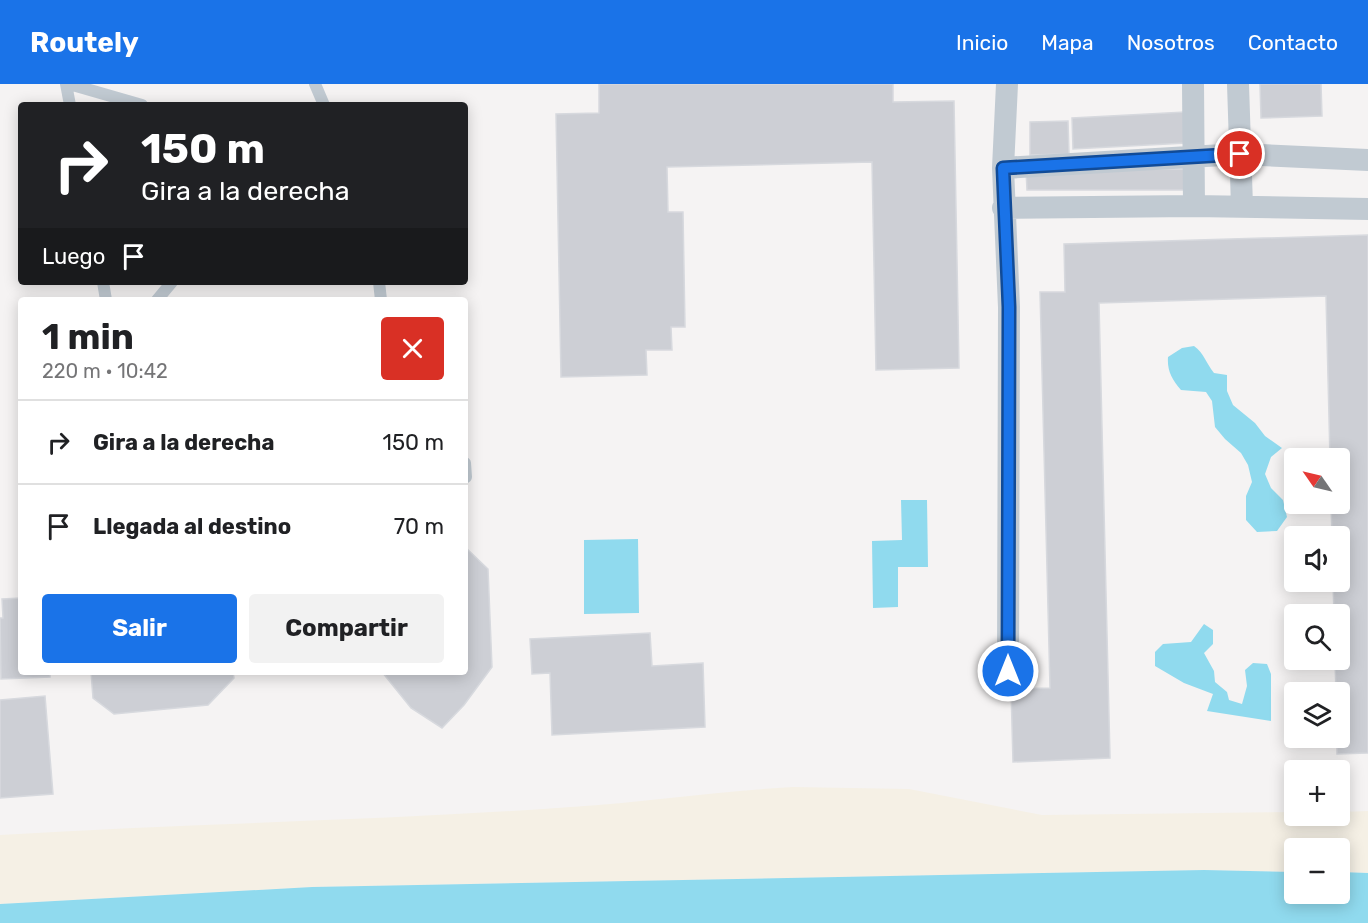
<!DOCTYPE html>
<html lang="es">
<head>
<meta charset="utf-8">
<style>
  :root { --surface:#fff; --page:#f2f2f2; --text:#202124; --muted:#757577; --line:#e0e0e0; --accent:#1a73e8 }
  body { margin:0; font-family:Rubik,sans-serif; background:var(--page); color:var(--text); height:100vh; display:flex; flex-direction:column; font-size:22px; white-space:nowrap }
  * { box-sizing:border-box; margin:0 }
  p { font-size:20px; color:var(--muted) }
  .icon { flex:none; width:33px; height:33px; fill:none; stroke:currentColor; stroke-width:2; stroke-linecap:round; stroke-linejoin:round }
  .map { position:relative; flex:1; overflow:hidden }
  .sheet { position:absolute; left:18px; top:213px; width:450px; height:378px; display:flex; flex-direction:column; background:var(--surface); border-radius:6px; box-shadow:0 3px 15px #0003 }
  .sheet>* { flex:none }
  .banner { position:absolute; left:18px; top:18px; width:450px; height:183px; border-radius:6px; box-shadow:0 3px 15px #0003; background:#202124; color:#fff; overflow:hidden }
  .needle { width:39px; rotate:304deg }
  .tools { position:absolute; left:1284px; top:364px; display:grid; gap:12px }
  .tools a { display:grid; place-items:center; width:66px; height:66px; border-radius:6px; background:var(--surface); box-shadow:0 3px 15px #0003; font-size:30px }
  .pin { position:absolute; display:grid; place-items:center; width:51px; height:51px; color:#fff; margin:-26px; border:3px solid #fff; border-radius:50%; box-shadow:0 2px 6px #0007 }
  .me { position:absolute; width:66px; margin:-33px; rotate:0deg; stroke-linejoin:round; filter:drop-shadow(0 0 4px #0008) }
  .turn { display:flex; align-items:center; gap:21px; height:126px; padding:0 24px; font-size:27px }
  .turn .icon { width:78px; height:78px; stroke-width:2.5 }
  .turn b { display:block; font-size:42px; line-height:51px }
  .then { display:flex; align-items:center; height:57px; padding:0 24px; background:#0003; gap:12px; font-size:22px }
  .round { display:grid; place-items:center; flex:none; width:63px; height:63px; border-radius:6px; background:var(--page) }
  .head { display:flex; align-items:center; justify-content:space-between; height:102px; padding:0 24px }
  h1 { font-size:36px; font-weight:700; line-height:45px }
  .button { display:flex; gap:12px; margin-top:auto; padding:12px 24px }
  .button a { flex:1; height:69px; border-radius:6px; background:var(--accent); color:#fff; font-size:24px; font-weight:700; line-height:69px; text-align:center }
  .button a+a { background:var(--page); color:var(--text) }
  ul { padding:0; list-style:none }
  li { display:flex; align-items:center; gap:18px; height:84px; padding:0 24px; border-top:2px solid var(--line) }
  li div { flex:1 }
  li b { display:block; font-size:22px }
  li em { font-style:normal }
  header { display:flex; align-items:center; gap:36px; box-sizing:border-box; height:84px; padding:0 30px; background:var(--accent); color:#fff }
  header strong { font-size:28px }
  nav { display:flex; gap:33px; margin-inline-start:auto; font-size:21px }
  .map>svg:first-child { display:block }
  .sand { fill:#f5f0e5 }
  .water { fill:#90daee }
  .building { fill:#cdcfd5; stroke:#d7d9de; stroke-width:1.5 }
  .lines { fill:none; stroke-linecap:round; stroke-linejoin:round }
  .service { stroke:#c1cad2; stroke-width:12 }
  .minor { stroke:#c1cad2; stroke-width:22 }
  .route-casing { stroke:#114b97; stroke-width:15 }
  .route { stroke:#1a73e8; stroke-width:10 }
</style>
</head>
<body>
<header>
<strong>Routely</strong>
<nav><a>Inicio</a><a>Mapa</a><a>Nosotros</a><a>Contacto</a></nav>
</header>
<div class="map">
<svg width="1368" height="839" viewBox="0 0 1368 839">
  <rect width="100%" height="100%" fill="#f5f3f3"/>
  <path class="sand" d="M 793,703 L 909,705 L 1042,731 L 1294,728 L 1294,732 L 1340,732 L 1340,728 L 1368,727 L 1368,789 L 1340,788 L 1340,765 L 1294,765 L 1294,788 L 1204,786 L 312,803 L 0,820 L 0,751 C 190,739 381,737 571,723 C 645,718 719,707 793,703 Z"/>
  <path class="water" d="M 1194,262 C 1204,269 1206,279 1214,289 L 1227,291 L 1227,307 L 1233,321 L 1255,339 L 1265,352 L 1282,364 L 1271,373 L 1265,390 L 1271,404 L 1283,416 L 1287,433 L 1277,447 L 1257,448 L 1246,436 L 1246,412 L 1252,398 L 1248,381 L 1241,369 L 1225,355 L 1215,343 L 1212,317 L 1206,308 L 1181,306 C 1172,295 1167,287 1168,273 L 1182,264 Z
    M 901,416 L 927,416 L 928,483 L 898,483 L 898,523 L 873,524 L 872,457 L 902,456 Z
    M 638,455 L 639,529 L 584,530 L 584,456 Z
    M 1204,540 L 1213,546 L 1213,560 L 1204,569 L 1214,587 L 1215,598 L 1227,608 L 1229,616 L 1242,620 L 1247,602 L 1245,586 L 1253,579 L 1267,580 L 1271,590 L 1271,637 L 1207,627 L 1213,610 L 1184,599 L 1155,582 L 1155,568 L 1163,560 L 1191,558 Z
    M 1204,786 L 1294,788 L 1294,810 L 1340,810 L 1340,788 L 1368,789 L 1368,839 L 0,839 L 0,820 L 312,803 Z"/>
  <path class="building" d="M 599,0 L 893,0 L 893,18 L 954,17 L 959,284 L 876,286 L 872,78 L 667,83 L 668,128 L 683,128 L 685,243 L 671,243 L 672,266 L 646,266 L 647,291 L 561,293 L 556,30 L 599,29 Z
    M 1260,0 L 1321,0 L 1322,32 L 1261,34 Z
    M 1185,28 L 1186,59 L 1073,65 L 1072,34 Z
    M 1068,37 L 1069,70 L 1030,71 L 1030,38 Z
    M 1188,85 L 1188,106 L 1027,106 L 1026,86 Z
    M 1368,151 L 1368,669 L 1337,670 L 1337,654 L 1340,654 L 1340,609 L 1336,609 L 1335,576 L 1340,576 L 1340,531 L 1334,531 L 1333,498 L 1340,498 L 1340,453 L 1332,453 L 1331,420 L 1340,420 L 1340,375 L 1330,375 L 1326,212 L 1099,219 L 1110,674 L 1013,678 L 1011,605 L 1050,604 L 1040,208 L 1065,208 L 1064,160 Z
    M 465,463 L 488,485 L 492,583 L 464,621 L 442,644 L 411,624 L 382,588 L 465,588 Z
    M 21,514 L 21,538 L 19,538 L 21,588 L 50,588 L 50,593 L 1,595 L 0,534 L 3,534 L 2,515 Z
    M 650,549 L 652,582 L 703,579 L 705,643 L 552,651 L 550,589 L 532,590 L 530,555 Z
    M 91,588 L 233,588 L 234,594 L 208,621 L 114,630 L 93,614 Z
    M 45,612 L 53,710 L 0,714 L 0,616 Z"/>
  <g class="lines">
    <path class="service" d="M 66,0 L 70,21
      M 69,0 L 142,21
      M 315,0 L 324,21
      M 103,198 L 106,216
      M 379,198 L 381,216
      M 157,216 L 172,198
      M 465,379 L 466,393"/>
    <path class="minor" d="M 1007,0 L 1003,84 L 1009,223 L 1008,587
      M 1193,0 L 1194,122
      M 1238,0 L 1242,122
      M 1003,84 L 1240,70 L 1368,76
      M 1003,124 L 1194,122 L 1368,125"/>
  </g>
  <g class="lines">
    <defs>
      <path id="route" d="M 1008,587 L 1009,223 L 1003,84 L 1240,70"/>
    </defs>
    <use href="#route" class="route-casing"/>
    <use href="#route" class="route"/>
  </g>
</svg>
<div class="tools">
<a><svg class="needle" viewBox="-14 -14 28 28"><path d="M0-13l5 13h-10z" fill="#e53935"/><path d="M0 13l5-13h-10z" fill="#757577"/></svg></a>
<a><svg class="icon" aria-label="sound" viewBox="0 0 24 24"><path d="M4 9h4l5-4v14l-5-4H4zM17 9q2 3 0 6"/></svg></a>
<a><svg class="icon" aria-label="search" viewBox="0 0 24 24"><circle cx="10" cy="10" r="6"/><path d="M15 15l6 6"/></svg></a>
<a><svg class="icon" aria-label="layers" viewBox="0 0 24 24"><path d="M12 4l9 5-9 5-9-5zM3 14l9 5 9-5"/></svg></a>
<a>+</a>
<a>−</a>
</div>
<div class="pin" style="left:1240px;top:70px;background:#d93025"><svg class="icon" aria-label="arrive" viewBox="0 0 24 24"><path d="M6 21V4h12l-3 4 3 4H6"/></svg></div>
<svg class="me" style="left:1008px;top:587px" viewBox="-20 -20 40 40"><circle r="17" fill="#1a73e8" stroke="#fff" stroke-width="3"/><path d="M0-11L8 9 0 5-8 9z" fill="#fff"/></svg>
<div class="banner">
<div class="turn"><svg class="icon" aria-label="right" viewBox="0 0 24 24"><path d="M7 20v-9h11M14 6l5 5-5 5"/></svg><div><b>150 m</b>Gira a la derecha</div></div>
<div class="then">Luego<svg class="icon" aria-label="arrive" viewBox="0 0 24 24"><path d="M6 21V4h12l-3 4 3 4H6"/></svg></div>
</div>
<section class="sheet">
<div class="head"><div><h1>1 min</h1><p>220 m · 10:42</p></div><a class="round" style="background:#d93025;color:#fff"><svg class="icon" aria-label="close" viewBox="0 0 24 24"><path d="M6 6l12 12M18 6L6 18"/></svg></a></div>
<ul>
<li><svg class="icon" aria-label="right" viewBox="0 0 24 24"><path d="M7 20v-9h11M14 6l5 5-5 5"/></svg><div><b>Gira a la derecha</b></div><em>150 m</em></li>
<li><svg class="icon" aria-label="arrive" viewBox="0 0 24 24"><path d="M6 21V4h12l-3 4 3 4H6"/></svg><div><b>Llegada al destino</b></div><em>70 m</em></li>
</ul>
<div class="button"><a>Salir</a><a>Compartir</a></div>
</section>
</div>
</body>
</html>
